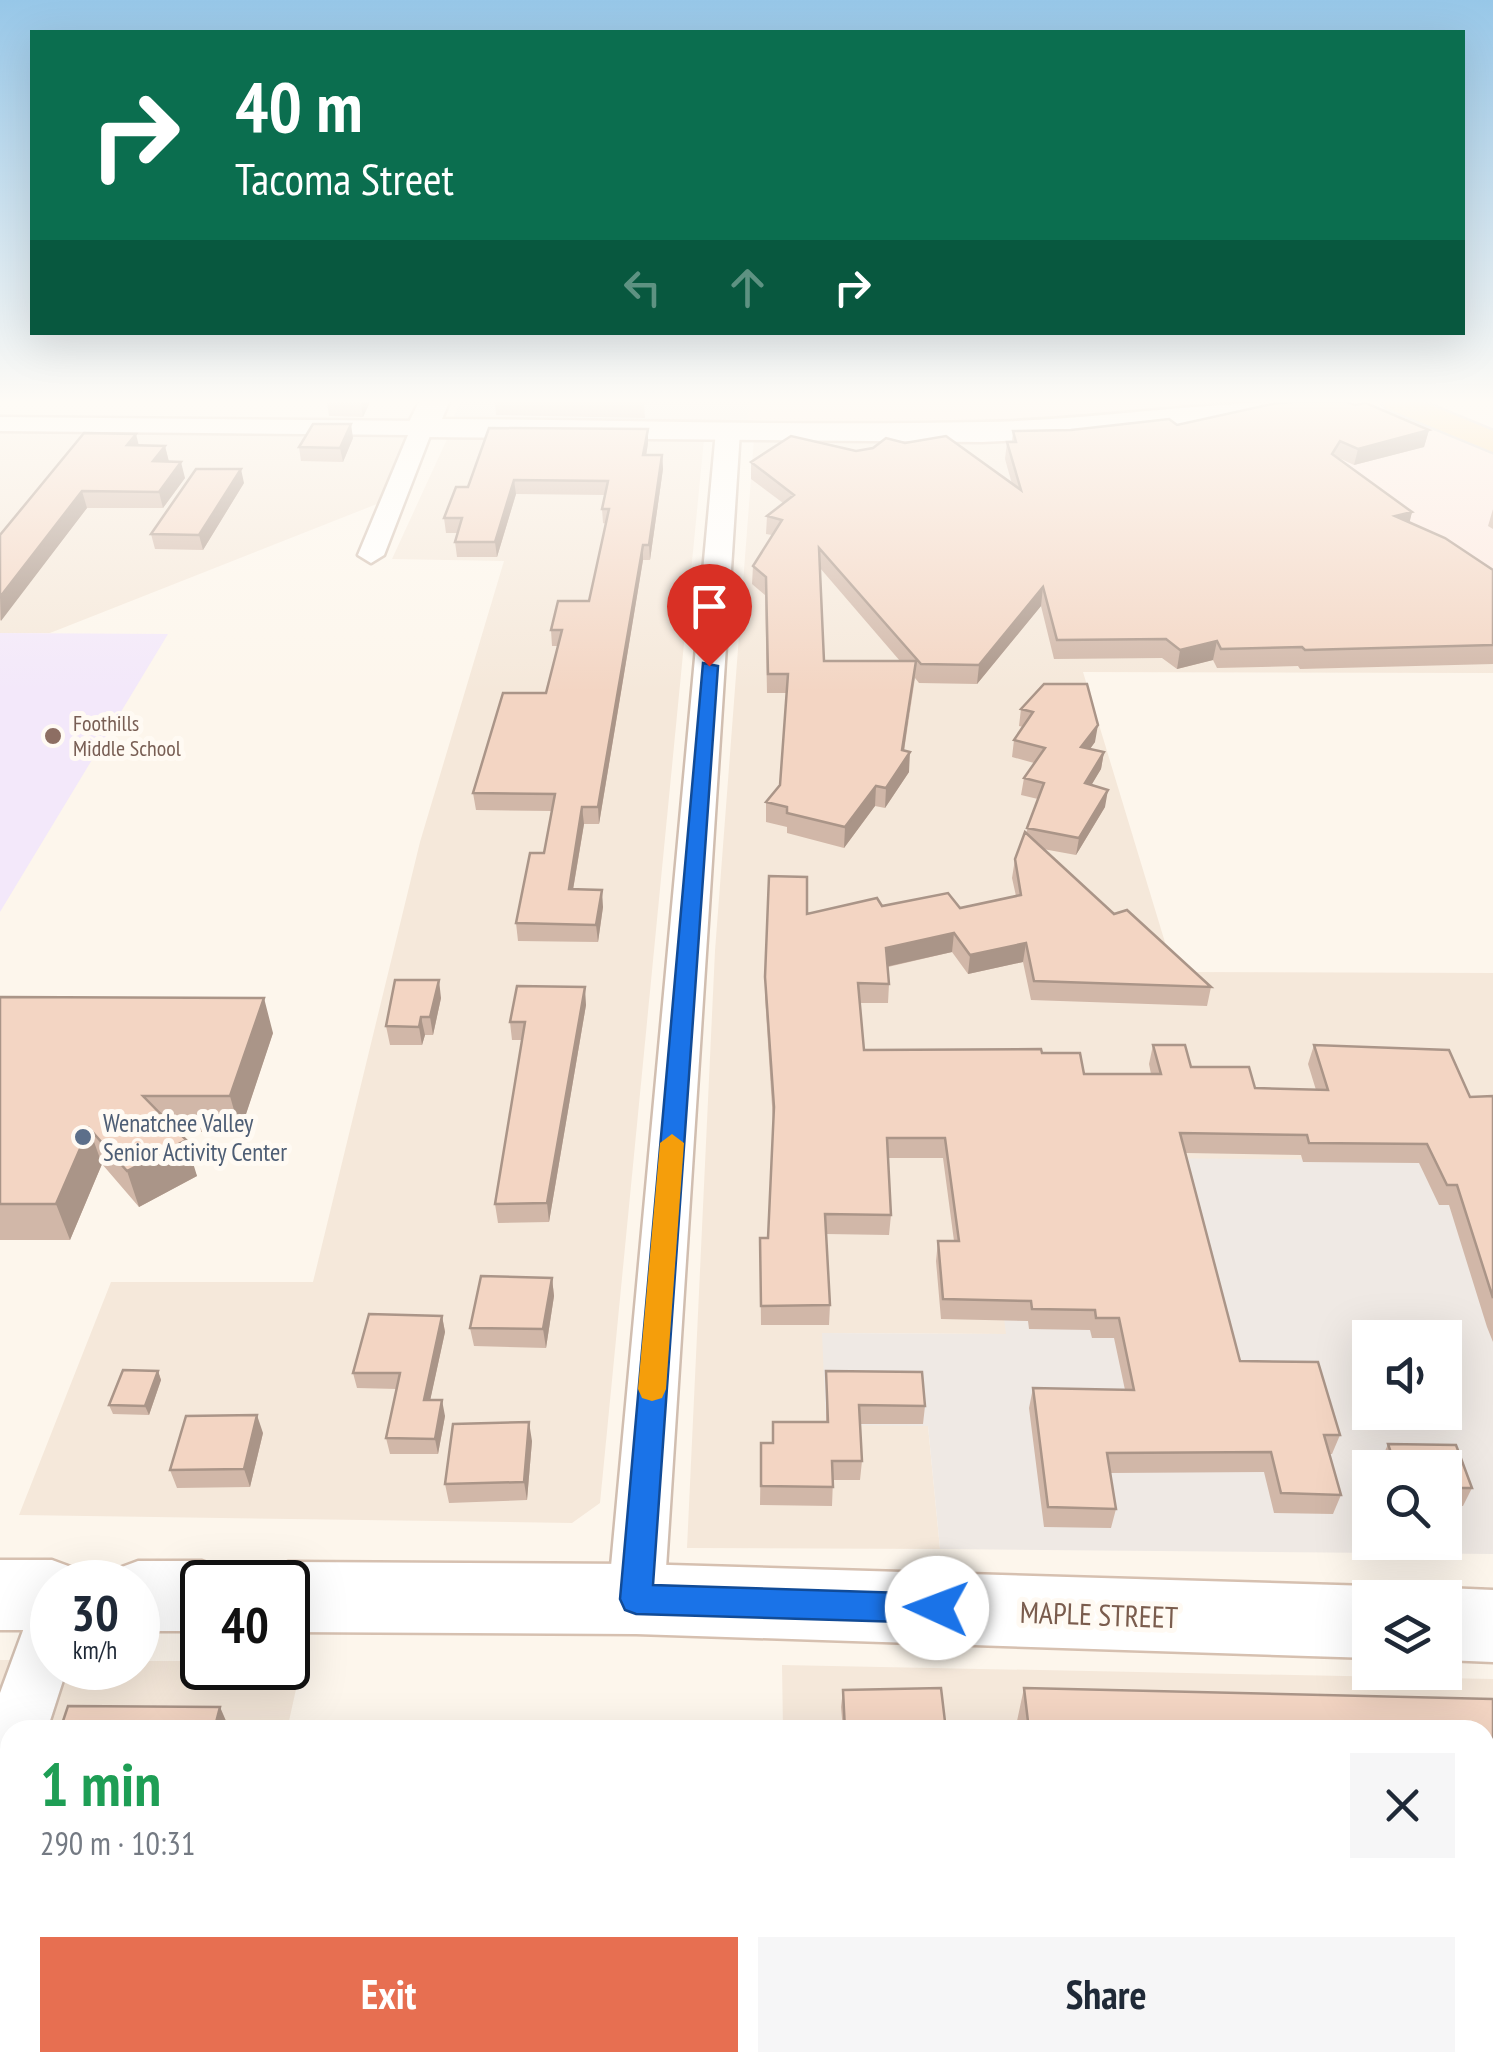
<!DOCTYPE html>
<html lang="en">
<head>
<meta charset="utf-8">
<style>
  :root { --surface:#fff; --page:#f6f6f7; --text:#1f2937; --muted:#747a83; --accent:#e76f51 }
  body { margin:0; font-family:"PT Sans Narrow",sans-serif; background:var(--page); color:var(--text); height:100vh; display:flex; flex-direction:column; font-size:38px; white-space:nowrap }
  * { box-sizing:border-box; margin:0 }
  p { font-size:32px; color:var(--muted) }
  .icon { flex:none; width:55px; height:55px; fill:none; stroke:currentColor; stroke-width:2; stroke-linecap:round; stroke-linejoin:round }
  .map { position:relative; flex:1; overflow:hidden }
  .panel { position:absolute; left:0px; top:1720px; width:1495px; height:352px; display:flex; flex-direction:column; background:var(--surface); border-radius:30px 30px 0 0; box-shadow:0 10px 40px #0002 }
  .panel>* { flex:none }
  .banner { position:absolute; left:30px; top:30px; width:1435px; height:305px; border-radius:0px; box-shadow:0 10px 40px #0002; background:#0b6e4f; color:#fff; overflow:hidden }
  .buttons { position:absolute; left:1352px; top:1320px; display:grid; gap:20px }
  .buttons a { display:grid; place-items:center; width:110px; height:110px; border-radius:0px; background:var(--surface); box-shadow:0 10px 40px #0002; font-size:50px }
  .speed { position:absolute; left:30px; top:1560px; display:flex; gap:20px; font-size:50px; font-weight:700; text-align:center }
  .speed>* { display:grid; place-content:center; width:130px; height:130px; border-radius:50%; background:var(--surface); box-shadow:0 10px 40px #0002; line-height:1 }
  .speed small { font-size:25px; font-weight:400 }
  .speed .limit { border:5px solid #111; border-radius:15px; background:#fff; color:#111 }
  .pin { position:absolute; display:grid; place-items:center; width:85px; height:85px; color:#fff; margin:-102px -42px; border-radius:50% 50% 50% 0; rotate:-45deg; box-shadow:0 0 10px #0007 }
  .pin .icon { rotate:45deg }
  .me { position:absolute; width:110px; margin:-55px; rotate:272deg; stroke-linejoin:round; filter:drop-shadow(0 0 8px #0008) }
  .turn { display:flex; align-items:center; gap:35px; height:210px; padding:0 40px; font-size:45px }
  .turn .icon { width:130px; height:130px; stroke-width:2.5 }
  .turn b { display:block; font-size:70px; line-height:85px }
  .lanes { display:flex; align-items:center; height:95px; padding:0 40px; background:#0003; justify-content:center; gap:50px; direction:ltr }
  .lanes .off { opacity:.35 }
  .round { display:grid; place-items:center; flex:none; width:105px; height:105px; border-radius:0px; background:var(--page) }
  .headline { display:flex; align-items:center; justify-content:space-between; height:170px; padding:0 40px }
  h1 { font-size:60px; font-weight:700; line-height:75px; color:#1e9e55 }
  .action { display:flex; gap:20px; margin-top:auto; padding:20px 40px }
  .action a { flex:1; height:115px; border-radius:0px; background:var(--accent); color:#fff; font-size:40px; font-weight:700; line-height:115px; text-align:center }
  .action a+a { background:var(--page); color:var(--text) }
  .map>svg:first-child { display:block }
  .residential { fill:#f5e8da }
  .commercial { fill:#fde8e0 }
  .industrial { fill:#efe9e4; fill-rule:evenodd }
  .education { fill:#f3e8fa }
  .lines { fill:none; stroke-linecap:round; stroke-linejoin:round }
  .street-casing { stroke:#d1beb0; stroke-width:5 }
  .secondary-casing { stroke:#d6c0b0; stroke-width:5 }
  .primary-casing { stroke:#dad1cd; stroke-width:5 }
  .street { fill:#fff; fill-rule:evenodd }
  .secondary { fill:#fff; fill-rule:evenodd }
  .primary { fill:#fbd9a5; fill-rule:evenodd }
  .wall { fill:#d1b7a8; fill-rule:evenodd }
  .shaded-wall { fill:#aa9588 }
  .building { fill:#f3d5c3; stroke:#aa9588; stroke-width:2.5 }
  .route { fill:#1a73e8; stroke:#114b97; stroke-width:2.5 }
  .slow { fill:#f59e0b }
  .education-dot { fill:#8d6e63; stroke:#fffaf3; stroke-width:4 }
  .service-dot { fill:#5c6f8a; stroke:#fffaf3; stroke-width:4 }
  .labels { text-anchor:middle; dominant-baseline:central; stroke-width:10; stroke-linejoin:round; paint-order:stroke }
  .far-education-label { font-size:22px; fill:#785e54; stroke:#fffaf3; text-anchor:start }
  .service-label { font-size:25px; fill:#4e5e75; stroke:#fffaf3; text-anchor:start }
  .near-street-label { font-size:30px; fill:#7a5c4d; stroke:#fffaf3 }
</style>
</head>
<body>
<div class="map">
<svg width="1493" height="2071" viewBox="0 0 1493 2071">
  <rect width="100%" height="100%" fill="#fdf6ec"/>
  <path class="residential" d="M 0,432 L 348,434 L 409,437 L 382,502 L 50,633 L 0,633 Z
    M 448,437 L 704,439 L 600,1503 L 572,1523 L 19,1515 L 111,1282 L 313,1282 L 420,842 L 504,561 L 392,559 Z
    M 754,439 L 1065,439 L 1493,583 L 1493,673 L 1083,672 L 1174,972 L 1493,973 L 1493,1291 L 983,1158 L 1007,1334 L 823,1333 L 928,1426 L 940,1549 L 687,1548 L 715,951 Z
    M 0,1660 L 52,1660 L 52,1668 L 138,1668 L 138,1661 L 202,1661 L 202,1668 L 288,1668 L 288,1661 L 302,1662 L 287,1730 L 10,1730 L 10,2062 L 213,2063 L 211,2071 L 0,2071 Z
    M 782,1665 L 1493,1679 L 1493,2071 L 1183,2071 L 1182,2063 L 1485,2062 L 1485,1730 L 783,1730 Z"/>
  <path class="commercial" d="M 749,402 L 1227,402 L 1033,423 L 748,422 Z
    M 1362,407 L 1394,412 L 1493,454 L 1493,583 L 1236,454 Z"/>
  <path class="industrial" d="M 460,402 L 749,402 L 748,422 L 463,421 L 454,417 Z
    M 983,1157 L 1436,1160 L 1493,1291 L 1493,1554 L 940,1549 L 928,1426 L 826,1425 L 822,1333 L 1006,1334 ZM 1370,1338 L 1445,1338 L 1445,1412 L 1370,1412 ZM 1370,1468 L 1445,1468 L 1445,1542 L 1370,1542 Z"/>
  <path class="education" d="M 0,633 L 168,634 L 0,912 Z"/>
  <g class="lines">
    <defs>
      <path id="street" d="M 0,417 L 422,421 L 433,428 L 384,555 L 371,563 L 358,555 L 408,435 L 0,431 Z
        M 728,424 L 740,431 L 664,1599 L 656,1617 L 636,1625 L 616,1617 L 608,1599 L 716,431 Z
        M 52,1599 L 52,1668 L 67,1668 L 47,1730 L 10,1730 L 10,1807 L 0,1811 L 0,1693 L 32,1606 Z"/>
      <path id="secondary" d="M 419,402 L 449,402 L 442,419 C 622,420 803,426 983,422 C 1102,420 1220,398 1339,402 L 1335,408 L 1324,411 L 1079,437 L 982,442 L 422,437 L 411,435 L 406,428 Z
        M 0,1560 L 52,1560 L 79,1570 L 85,1582 L 52,1582 L 52,1630 L 0,1630 Z
        M 138,1561 L 202,1561 L 229,1571 L 234,1582 L 202,1582 L 202,1631 L 138,1631 L 138,1582 L 106,1582 L 111,1571 Z
        M 288,1562 L 636,1564 L 1370,1586 L 1398,1598 L 1370,1598 L 1370,1658 L 636,1634 L 288,1632 L 288,1582 L 256,1582 L 261,1572 Z
        M 1445,1588 L 1493,1590 L 1493,1662 L 1445,1660 L 1445,1598 L 1420,1598 Z"/>
      <path id="primary" d="M 1382,402 L 1423,402 L 1493,431 L 1493,452 L 1386,408 Z"/>
    </defs>
    <use href="#street" class="street-casing"/>
    <use href="#secondary" class="secondary-casing"/>
    <use href="#primary" class="primary-casing"/>
    <use href="#street" class="street"/>
    <use href="#secondary" class="secondary"/>
    <use href="#primary" class="primary"/>
  </g>
  <path class="wall" d="M 370,402 L 363,417 L 329,416 L 327,403 Z
    M 495,402 L 653,402 L 644,404 L 645,418 L 496,415 Z
    M 1177,425 L 1429,430 L 1424,447 L 1354,465 L 1337,457 L 1412,512 L 1409,522 L 1493,570 L 1493,664 L 1300,669 L 1298,666 L 1217,668 L 1213,660 L 1177,669 L 1162,658 L 1054,659 L 1041,606 L 977,684 L 919,683 L 915,678 L 904,751 L 909,772 L 885,808 L 875,806 L 844,848 L 787,833 L 787,827 L 766,822 L 766,802 L 780,785 L 787,693 L 767,693 L 765,595 L 752,584 L 753,566 L 772,535 L 766,534 L 767,516 L 783,503 L 751,479 L 751,462 L 1012,484 L 1005,459 L 1007,442 L 1012,442 L 1013,431 ZM 820,568 L 900,661 L 824,661 Z
    M 353,438 L 343,462 L 301,461 L 299,447 Z
    M 648,443 L 646,455 L 662,455 L 663,469 L 650,560 L 643,560 L 599,824 L 584,824 L 573,890 L 603,907 L 598,942 L 518,941 L 516,923 L 544,853 L 552,811 L 476,810 L 473,793 L 546,693 L 558,646 L 552,646 L 551,630 L 589,601 L 606,524 L 603,523 L 602,509 L 605,495 L 516,494 L 497,557 L 457,557 L 455,542 L 458,533 L 446,533 L 444,518 L 468,487 Z
    M 139,445 L 165,446 L 169,462 L 185,478 L 163,508 L 87,508 L 0,621 L 0,535 Z
    M 244,483 L 203,550 L 155,549 L 151,534 Z
    M 1493,509 L 1493,529 L 1488,526 Z
    M 1044,684 L 1095,742 L 1090,749 L 1104,752 L 1101,769 L 1091,785 L 1105,807 L 1076,855 L 1043,849 L 1114,914 L 1211,987 L 1207,1006 L 1031,1000 L 1023,962 L 968,974 L 952,952 L 888,967 L 889,984 L 888,1003 L 860,1003 L 864,1050 L 1042,1053 L 1084,1074 L 1151,1074 L 1149,1064 L 1153,1045 L 1191,1067 L 1255,1088 L 1316,1090 L 1308,1064 L 1314,1045 L 1470,1097 L 1493,1096 L 1493,1342 L 1487,1327 L 1449,1205 L 1439,1205 L 1419,1163 L 1303,1162 L 1301,1155 L 1186,1153 L 1240,1361 L 1340,1435 L 1332,1454 L 1330,1454 L 1341,1495 L 1333,1514 L 1274,1513 L 1264,1472 L 1110,1473 L 1116,1509 L 1111,1528 L 1044,1527 L 1029,1408 L 1033,1388 L 1125,1390 L 1114,1338 L 1092,1338 L 1090,1330 L 1029,1329 L 1028,1321 L 941,1319 L 936,1261 L 938,1241 L 954,1241 L 943,1158 L 888,1158 L 891,1215 L 889,1235 L 826,1234 L 830,1305 L 829,1325 L 761,1325 L 760,1238 L 768,1238 L 773,1121 L 765,997 L 769,876 L 807,914 L 882,906 L 960,908 L 1016,896 L 1012,878 L 1015,859 L 1026,833 L 1038,799 L 1021,795 L 1024,778 L 1034,763 L 1012,757 L 1014,740 L 1023,727 L 1019,726 L 1021,709 Z
    M 0,997 L 273,1033 L 240,1132 L 177,1132 L 197,1176 L 139,1207 L 102,1164 L 70,1240 L 0,1240 Z
    M 441,998 L 433,1035 L 425,1035 L 422,1045 L 390,1045 L 386,1026 Z
    M 586,1005 L 549,1222 L 498,1223 L 495,1204 L 522,1040 L 512,1040 L 510,1022 Z
    M 552,1278 L 554,1296 L 546,1348 L 474,1346 L 470,1328 Z
    M 442,1316 L 445,1332 L 430,1400 L 445,1416 L 438,1454 L 390,1454 L 386,1438 L 397,1389 L 357,1388 L 353,1373 Z
    M 158,1371 L 161,1380 L 149,1415 L 113,1414 L 109,1405 Z
    M 826,1371 L 925,1406 L 923,1424 L 860,1424 L 862,1461 L 860,1480 L 833,1480 L 832,1506 L 760,1505 L 761,1443 L 772,1443 L 826,1422 Z
    M 263,1433 L 250,1487 L 177,1488 L 170,1470 Z
    M 532,1441 L 527,1500 L 449,1503 L 445,1484 Z
    M 1388,1444 L 1456,1445 L 1472,1488 L 1463,1506 L 1445,1507 L 1445,1468 L 1382,1468 L 1380,1463 Z
    M 1024,1688 L 1493,1699 L 1493,1898 L 1485,1898 L 1485,1730 L 1018,1730 L 1017,1721 Z
    M 843,1690 L 946,1730 L 843,1730 L 841,1707 Z
    M 0,1851 L 10,1851 L 10,1936 L 0,1936 Z"/>
  <path class="shaded-wall" d="M 361,402 L 370,402 L 363,417 L 361,403 Z
    M 351,424 L 353,438 L 343,462 L 340,448 Z
    M 648,429 L 648,443 L 644,469 L 643,455 Z
    M 1429,430 L 1424,447 L 1354,465 L 1358,449 Z
    M 136,434 L 140,450 L 127,445 Z
    M 165,446 L 169,462 L 153,461 Z
    M 662,455 L 663,469 L 650,560 L 649,545 Z
    M 181,462 L 185,478 L 163,508 L 159,492 Z
    M 241,469 L 244,483 L 203,550 L 199,535 Z
    M 514,480 L 516,494 L 497,557 L 495,542 Z
    M 82,491 L 87,508 L 1,621 L 0,597 Z
    M 1412,512 L 1408,529 L 1395,516 Z
    M 643,545 L 643,560 L 599,824 L 598,807 Z
    M 1043,587 L 1041,606 L 977,684 L 979,665 Z
    M 1217,641 L 1213,660 L 1177,669 L 1180,650 Z
    M 916,661 L 902,765 L 910,752 L 909,772 L 885,808 L 886,788 L 902,750 Z
    M 1098,725 L 1095,742 L 1079,764 L 1081,747 Z
    M 1104,752 L 1101,769 L 1082,801 L 1085,783 Z
    M 876,786 L 875,806 L 844,848 L 845,827 Z
    M 1108,790 L 1105,807 L 1076,855 L 1079,838 Z
    M 582,807 L 584,824 L 570,907 L 569,889 Z
    M 602,890 L 603,907 L 598,942 L 596,925 Z
    M 954,933 L 952,952 L 885,967 L 886,948 Z
    M 1026,943 L 1023,962 L 968,974 L 970,955 Z
    M 439,980 L 441,998 L 433,1035 L 430,1017 Z
    M 585,987 L 586,1005 L 549,1222 L 547,1203 Z
    M 264,998 L 273,1033 L 240,1132 L 230,1096 Z
    M 421,1017 L 425,1035 L 422,1045 L 419,1027 Z
    M 89,1128 L 102,1164 L 70,1240 L 56,1204 Z
    M 186,1140 L 197,1176 L 139,1207 L 127,1171 Z
    M 552,1278 L 554,1296 L 546,1348 L 543,1329 Z
    M 442,1316 L 445,1332 L 427,1415 L 424,1400 Z
    M 158,1371 L 161,1380 L 149,1415 L 145,1406 Z
    M 442,1400 L 445,1416 L 438,1454 L 435,1439 Z
    M 257,1415 L 263,1433 L 250,1487 L 244,1469 Z
    M 529,1422 L 532,1441 L 527,1500 L 524,1482 Z
    M 220,1707 L 230,1730 L 214,1730 Z
    M 115,2062 L 133,2062 L 131,2071 L 112,2071 Z"/>
  <path class="building" d="M 1294,402 L 1347,402 L 1355,405 L 1366,403 L 1429,430 L 1358,449 L 1340,441 L 1332,454 L 1412,512 L 1395,516 L 1445,538 L 1493,570 L 1493,645 L 1305,650 L 1302,647 L 1221,649 L 1217,641 L 1180,650 L 1166,639 L 1057,640 L 1043,587 L 979,665 L 921,664 L 819,548 L 824,661 L 916,661 L 902,750 L 910,752 L 886,788 L 876,786 L 845,827 L 787,813 L 787,807 L 766,802 L 780,785 L 788,674 L 768,674 L 766,577 L 753,566 L 782,520 L 767,516 L 794,495 L 751,462 L 791,436 L 856,451 L 873,448 L 886,438 L 905,443 L 946,436 L 1021,490 L 1007,442 L 1016,442 L 1013,431 L 1071,430 L 1169,419 L 1177,425 L 1272,404 Z
    M 313,424 L 351,424 L 340,448 L 299,447 Z
    M 489,428 L 648,429 L 643,455 L 662,455 L 649,545 L 643,545 L 598,807 L 582,807 L 569,889 L 602,890 L 596,925 L 516,923 L 530,853 L 544,853 L 555,794 L 473,793 L 503,693 L 546,693 L 562,630 L 551,630 L 558,601 L 589,601 L 609,509 L 602,509 L 608,481 L 514,480 L 495,542 L 455,542 L 462,518 L 444,518 L 456,487 L 468,487 Z
    M 84,433 L 136,434 L 127,445 L 165,446 L 153,461 L 181,462 L 159,492 L 82,491 L 0,597 L 0,535 Z
    M 196,469 L 241,469 L 199,535 L 151,534 Z
    M 1044,684 L 1087,684 L 1098,725 L 1081,747 L 1104,752 L 1085,783 L 1108,790 L 1079,838 L 1027,828 L 1044,783 L 1024,778 L 1045,748 L 1014,740 L 1033,712 L 1021,709 Z
    M 1025,832 L 1114,914 L 1127,910 L 1211,987 L 1034,981 L 1026,943 L 970,955 L 954,933 L 886,948 L 889,984 L 858,983 L 864,1050 L 1041,1049 L 1042,1053 L 1080,1053 L 1084,1074 L 1161,1074 L 1153,1045 L 1185,1045 L 1191,1067 L 1249,1067 L 1255,1088 L 1328,1090 L 1314,1045 L 1449,1050 L 1470,1097 L 1493,1096 L 1493,1298 L 1457,1185 L 1447,1185 L 1427,1144 L 1309,1143 L 1307,1135 L 1180,1133 L 1240,1361 L 1318,1362 L 1340,1435 L 1324,1435 L 1341,1495 L 1281,1493 L 1271,1452 L 1107,1453 L 1116,1509 L 1048,1507 L 1033,1388 L 1134,1390 L 1119,1318 L 1096,1318 L 1095,1310 L 1032,1309 L 1031,1301 L 943,1299 L 938,1241 L 959,1241 L 945,1138 L 887,1138 L 891,1215 L 825,1214 L 830,1305 L 761,1306 L 760,1238 L 768,1238 L 774,1107 L 765,977 L 769,876 L 807,877 L 807,914 L 877,898 L 882,906 L 948,893 L 960,908 L 1021,895 L 1015,859 Z
    M 395,980 L 439,980 L 430,1017 L 421,1017 L 419,1027 L 386,1026 Z
    M 517,986 L 585,987 L 547,1203 L 495,1204 L 525,1022 L 510,1022 Z
    M 0,997 L 264,998 L 230,1096 L 143,1096 L 186,1140 L 127,1171 L 89,1128 L 56,1204 L 0,1204 Z
    M 481,1276 L 552,1278 L 543,1329 L 470,1328 Z
    M 369,1314 L 442,1316 L 424,1400 L 442,1400 L 435,1439 L 386,1438 L 400,1373 L 353,1373 Z
    M 123,1370 L 158,1371 L 145,1406 L 109,1405 Z
    M 826,1371 L 922,1372 L 925,1406 L 859,1405 L 862,1461 L 832,1461 L 833,1487 L 761,1486 L 761,1443 L 773,1443 L 773,1422 L 828,1422 Z
    M 257,1415 L 244,1469 L 170,1470 L 186,1416 Z
    M 529,1422 L 524,1482 L 445,1484 L 453,1424 Z
    M 1388,1444 L 1456,1445 L 1472,1488 L 1445,1488 L 1445,1468 L 1396,1468 Z
    M 941,1688 L 946,1730 L 845,1730 L 843,1690 Z
    M 1024,1688 L 1493,1699 L 1493,1868 L 1485,1868 L 1485,1730 L 1029,1730 Z
    M 68,1706 L 220,1707 L 214,1730 L 60,1730 Z
    M 0,1851 L 10,1851 L 10,1915 L 0,1914 Z
    M 10,1939 L 10,1956 L 4,1956 Z
    M 0,2018 L 10,2018 L 10,2062 L 115,2062 L 112,2071 L 0,2071 Z"/>
  <linearGradient id="sky" x2="0" y2="1"><stop stop-color="#97c7e8"/><stop offset="0.58" stop-color="#fefbf6"/><stop offset="1" stop-color="#fefbf6" stop-opacity="0"/></linearGradient>
  <rect width="1493" height="692" fill="url(#sky)"/>
  <path class="route" d="M 703,663 L 718,666 L 653,1585 L 937,1594 L 948,1598 L 953,1608 L 948,1619 L 937,1623 L 636,1614 L 625,1610 L 620,1599 Z"/>
  <path class="slow" d="M 672,1134 L 684,1143 L 666,1389 L 662,1398 L 652,1401 L 642,1398 L 638,1389 L 660,1143 Z"/>
  <circle class="education-dot" cx="53" cy="736" r="10"/>
  <circle class="service-dot" cx="83" cy="1137" r="10"/>
  <g class="labels">
    <g class="far-education-label">
      <text x="73" y="723">Foothills<tspan x="73" dy="25">Middle School</tspan></text>
    </g>
    <g class="service-label">
      <text x="103" y="1123">Wenatchee Valley<tspan x="103" dy="29">Senior Activity Center</tspan></text>
    </g>
    <g class="near-street-label">
      <text transform="translate(1099 1614) rotate(2)">MAPLE STREET</text>
    </g>
  </g>
</svg>
<div class="buttons">
<a><svg class="icon" aria-label="sound" viewBox="0 0 24 24"><path d="M4 9h4l5-4v14l-5-4H4zM17 9q2 3 0 6"/></svg></a>
<a><svg class="icon" aria-label="search" viewBox="0 0 24 24"><circle cx="10" cy="10" r="6"/><path d="M15 15l6 6"/></svg></a>
<a><svg class="icon" aria-label="layers" viewBox="0 0 24 24"><path d="M12 4l9 5-9 5-9-5zM3 14l9 5 9-5"/></svg></a>
</div>
<div class="speed"><div>30<small>km/h</small></div><div class="limit">40</div></div>
<div class="pin" style="left:709px;top:666px;background:#d93025"><svg class="icon" aria-label="arrive" viewBox="0 0 24 24"><path d="M6 21V4h12l-3 4 3 4H6"/></svg></div>
<svg class="me" style="left:937px;top:1608px" viewBox="-20 -20 40 40"><circle r="19" fill="#fff"/><path d="M0-13L10 11 0 6-10 11z" fill="#1a73e8"/></svg>
<div class="banner">
<div class="turn"><svg class="icon" aria-label="right" viewBox="0 0 24 24"><path d="M7 20v-9h11M14 6l5 5-5 5"/></svg><div><b>40 m</b>Tacoma Street</div></div>
<div class="lanes"><svg class="icon off" aria-label="left" viewBox="0 0 24 24"><path d="M17 20v-9H6M10 6l-5 5 5 5"/></svg><svg class="icon off" aria-label="ahead" viewBox="0 0 24 24"><path d="M12 20V5M6 11l6-6 6 6"/></svg><svg class="icon" aria-label="right" viewBox="0 0 24 24"><path d="M7 20v-9h11M14 6l5 5-5 5"/></svg></div>
</div>
<section class="panel">
<div class="headline"><div><h1>1 min</h1><p>290 m · 10:31</p></div><a class="round"><svg class="icon" aria-label="close" viewBox="0 0 24 24"><path d="M6 6l12 12M18 6L6 18"/></svg></a></div>
<div class="action"><a>Exit</a><a>Share</a></div>
</section>
</div>
</body>
</html>
